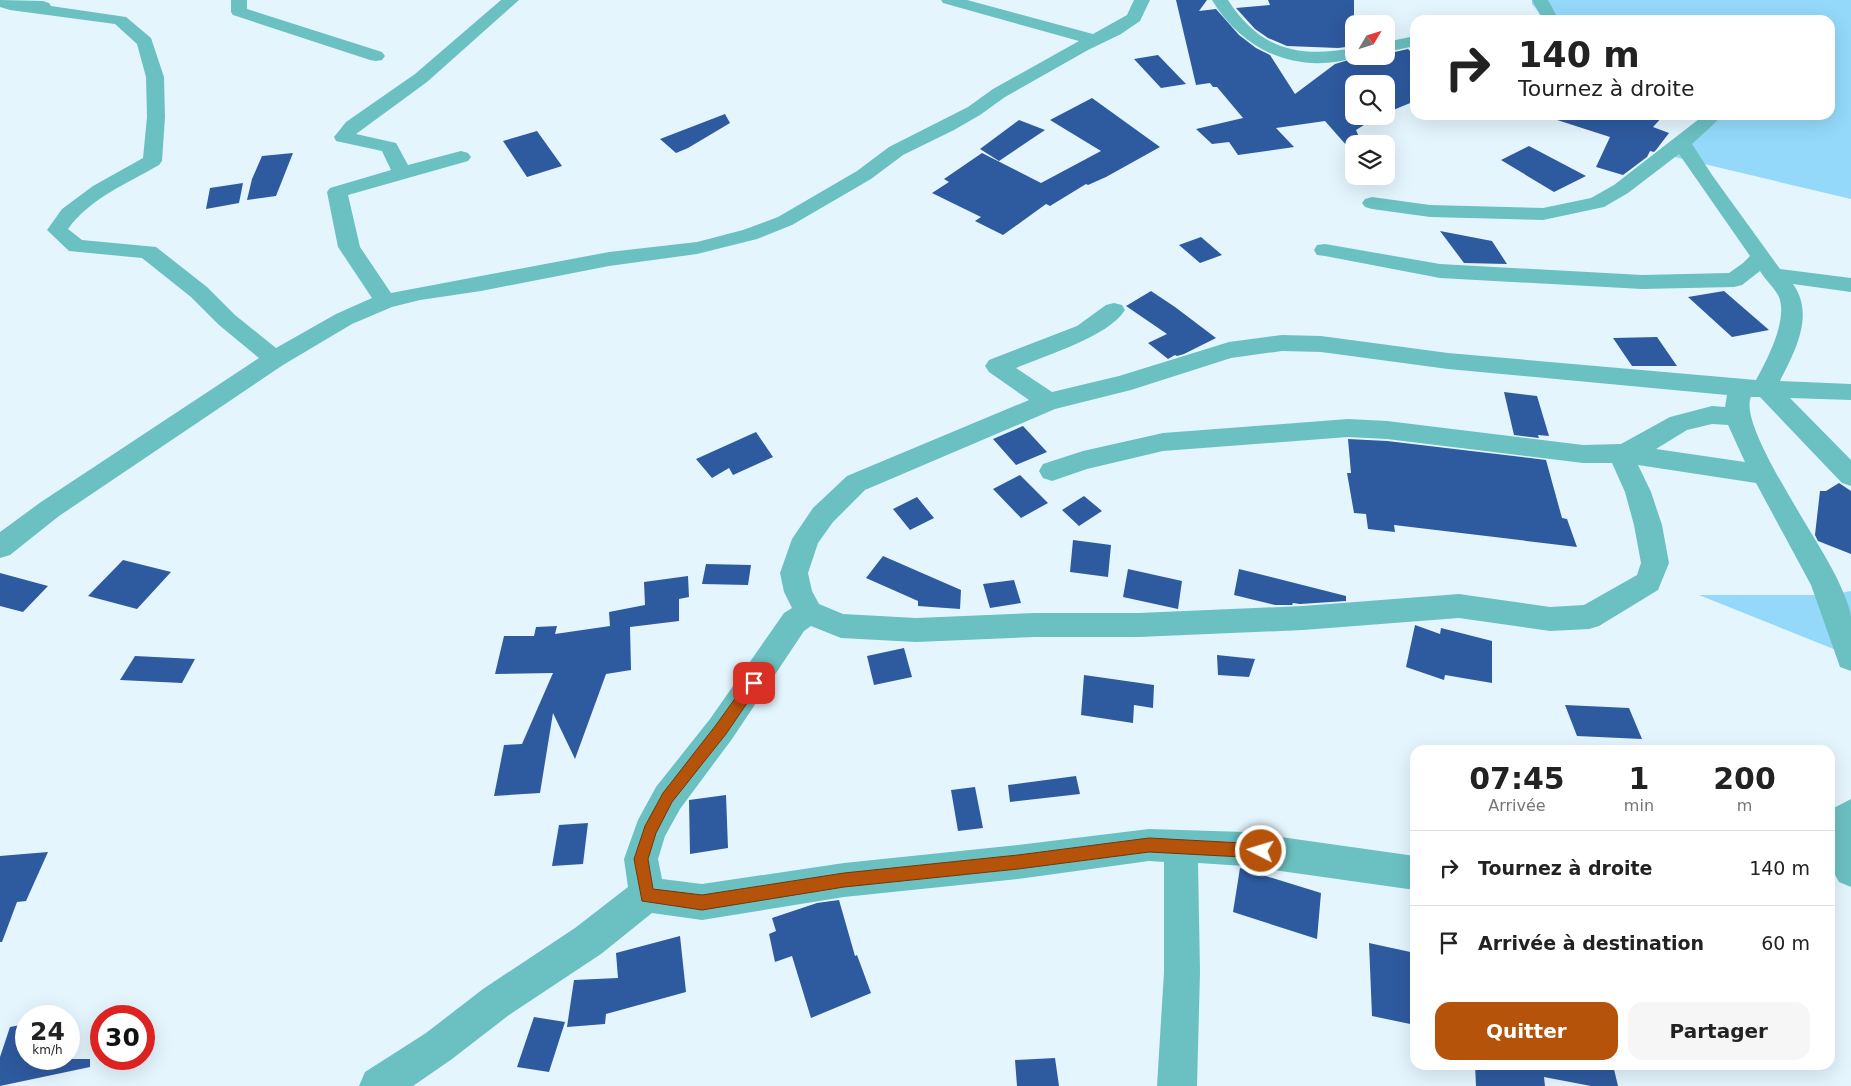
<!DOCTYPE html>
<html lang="fr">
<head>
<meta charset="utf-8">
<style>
  :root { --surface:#fff; --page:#f6f6f6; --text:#222; --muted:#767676; --line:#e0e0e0; --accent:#b45309 }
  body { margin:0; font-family:"DejaVu Sans",sans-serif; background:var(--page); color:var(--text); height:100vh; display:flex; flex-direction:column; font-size:19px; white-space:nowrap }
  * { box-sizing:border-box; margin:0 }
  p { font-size:16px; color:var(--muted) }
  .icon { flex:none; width:28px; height:28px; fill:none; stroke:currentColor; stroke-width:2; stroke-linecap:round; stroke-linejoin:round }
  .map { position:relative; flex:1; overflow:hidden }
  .panel { position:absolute; left:1410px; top:745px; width:425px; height:325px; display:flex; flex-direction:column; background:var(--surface); border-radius:15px; box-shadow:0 5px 20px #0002 }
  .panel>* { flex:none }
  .hud { position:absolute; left:1410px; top:15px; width:425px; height:105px; border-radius:15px; box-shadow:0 5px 20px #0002; background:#fff; color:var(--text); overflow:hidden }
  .needle { width:32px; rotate:52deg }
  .buttons { position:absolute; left:1345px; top:15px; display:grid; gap:10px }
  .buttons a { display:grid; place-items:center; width:50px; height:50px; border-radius:10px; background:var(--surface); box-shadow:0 5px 20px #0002; font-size:25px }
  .speed { position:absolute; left:15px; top:1005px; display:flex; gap:10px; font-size:25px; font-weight:700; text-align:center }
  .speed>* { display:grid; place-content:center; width:65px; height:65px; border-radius:50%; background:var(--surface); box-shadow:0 5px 20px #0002; line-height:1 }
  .speed small { font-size:12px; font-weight:400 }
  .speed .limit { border:8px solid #d22; background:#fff; color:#111 }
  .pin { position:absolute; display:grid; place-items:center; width:42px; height:42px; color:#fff; margin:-21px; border-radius:10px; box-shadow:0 2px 8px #0006 }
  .me { position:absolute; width:55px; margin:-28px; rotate:275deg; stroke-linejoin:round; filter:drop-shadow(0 0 4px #0008) }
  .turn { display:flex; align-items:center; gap:18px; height:105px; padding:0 25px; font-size:22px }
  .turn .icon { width:65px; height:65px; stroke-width:2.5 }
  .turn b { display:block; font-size:35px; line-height:42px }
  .eta { display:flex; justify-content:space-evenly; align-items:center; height:85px; text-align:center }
  .eta b { font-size:30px; font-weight:700; line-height:35px }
  .button { display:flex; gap:10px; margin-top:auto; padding:10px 25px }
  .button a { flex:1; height:58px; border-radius:15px; background:var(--accent); color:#fff; font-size:20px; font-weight:700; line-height:58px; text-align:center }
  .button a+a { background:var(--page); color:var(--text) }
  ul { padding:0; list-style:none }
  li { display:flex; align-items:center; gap:15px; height:75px; padding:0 25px; border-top:1px solid var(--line) }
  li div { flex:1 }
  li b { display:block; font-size:19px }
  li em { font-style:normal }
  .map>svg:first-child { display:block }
  .green { fill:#94d9fa }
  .building { fill:#2e5a9f }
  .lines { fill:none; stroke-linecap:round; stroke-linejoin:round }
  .minor { fill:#6bc0c2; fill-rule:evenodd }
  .route { fill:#b45309; stroke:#753606 }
</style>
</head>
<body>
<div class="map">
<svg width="1851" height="1086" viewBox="0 0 1851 1086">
  <rect width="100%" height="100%" fill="#e4f5fe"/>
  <path class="green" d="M 1532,0 L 1851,0 L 1851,199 L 1666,155 L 1705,115 L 1830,115 L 1830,20 L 1545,20 L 1532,4 Z
    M 1851,591 L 1851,656 L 1699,595 L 1829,595 Z"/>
  <path class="building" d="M 1176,0 L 1207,0 L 1199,11 L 1216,9 L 1239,35 L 1256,48 L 1270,55 L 1295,94 L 1335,64 L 1362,56 L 1386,56 L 1386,54 L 1408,49 L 1415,56 L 1415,101 L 1386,113 L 1386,84 L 1354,84 L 1354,116 L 1378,116 L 1363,123 L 1364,125 L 1356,130 L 1362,144 L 1354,144 L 1354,154 L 1325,121 L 1276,128 L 1294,147 L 1238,155 L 1229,142 L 1212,144 L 1196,129 L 1243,118 L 1217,87 L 1213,87 L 1210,83 L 1196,85 Z
    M 1268,0 L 1354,0 L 1354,46 L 1338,48 L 1287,46 L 1268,38 L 1255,29 L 1236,8 L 1270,5 Z
    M 1158,55 L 1186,84 L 1161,88 L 1134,59 Z
    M 1092,98 L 1160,147 L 1106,177 L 1088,185 L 1086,184 L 1050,206 L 1046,204 L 1003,235 L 975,221 L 981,217 L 932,193 L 949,182 L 944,179 L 982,153 L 1041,183 L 1101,151 L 1050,120 Z
    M 725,114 L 730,123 L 688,148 L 676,153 L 660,139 Z
    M 1554,115 L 1664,115 L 1653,127 L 1669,133 L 1656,150 L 1654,152 L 1650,151 L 1647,157 L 1623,175 L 1596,167 L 1610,137 L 1554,119 Z
    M 1019,120 L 1045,130 L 999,161 L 980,149 Z
    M 537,131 L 562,166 L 527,177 L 503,141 Z
    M 1529,146 L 1586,176 L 1554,192 L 1501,160 Z
    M 293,153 L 276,196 L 247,200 L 252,179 L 262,156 Z
    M 243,183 L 239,203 L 206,209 L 210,188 Z
    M 1440,231 L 1492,241 L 1507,264 L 1464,263 Z
    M 1201,237 L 1222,255 L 1200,263 L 1179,245 Z
    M 1151,291 L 1175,307 L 1216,338 L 1184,354 L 1177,356 L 1175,355 L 1168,359 L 1148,343 L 1167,334 L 1126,306 Z
    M 1724,291 L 1769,330 L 1732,337 L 1688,297 Z
    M 1657,337 L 1677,366 L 1632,366 L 1613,338 Z
    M 1504,392 L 1537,396 L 1549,436 L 1538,435 L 1539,438 L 1514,435 Z
    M 1023,426 L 1047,452 L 1016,465 L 993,439 Z
    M 756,432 L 773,457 L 733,475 L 729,468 L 712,478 L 696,459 Z
    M 1348,439 L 1387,441 L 1546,460 L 1562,518 L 1567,519 L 1577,547 L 1394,525 L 1395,532 L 1368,529 L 1366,514 L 1354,513 L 1347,473 L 1351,473 Z
    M 1020,475 L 1048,503 L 1021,518 L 993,489 Z
    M 1839,483 L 1851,491 L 1851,554 L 1818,541 L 1815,535 L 1820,491 L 1826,491 Z
    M 1084,496 L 1102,511 L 1079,526 L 1062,510 Z
    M 917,497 L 934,518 L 910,530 L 893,509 Z
    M 1073,540 L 1111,545 L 1108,577 L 1070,572 Z
    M 883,556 L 961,590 L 960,609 L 918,606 L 918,601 L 866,578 Z
    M 123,560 L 171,572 L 137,609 L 88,596 Z
    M 706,564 L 751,565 L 748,585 L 702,584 Z
    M 1128,569 L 1182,581 L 1178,609 L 1123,597 Z
    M 1239,569 L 1346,596 L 1346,601 L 1300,604 L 1293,603 L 1292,605 L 1275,605 L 1234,595 Z
    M 0,573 L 48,586 L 23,612 L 0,606 Z
    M 688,576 L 689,597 L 679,599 L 679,621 L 630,627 L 631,670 L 606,674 L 575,759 L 553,713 L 540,793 L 494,796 L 504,745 L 522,744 L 553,673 L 495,674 L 504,636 L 534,636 L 536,627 L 557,626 L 555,634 L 610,626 L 609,612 L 645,605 L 644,582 Z
    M 1014,580 L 1021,603 L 990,608 L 983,584 Z
    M 1415,625 L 1440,634 L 1441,628 L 1492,641 L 1492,683 L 1445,675 L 1444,680 L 1406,667 Z
    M 904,648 L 912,677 L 874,685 L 867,656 Z
    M 1217,655 L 1255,659 L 1249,677 L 1218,675 Z
    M 135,656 L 195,659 L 182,683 L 120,680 Z
    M 1084,675 L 1154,685 L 1153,708 L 1134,705 L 1133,723 L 1081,715 Z
    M 1565,705 L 1629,708 L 1642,739 L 1577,736 Z
    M 1076,776 L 1080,794 L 1010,802 L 1008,785 Z
    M 975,787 L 983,828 L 958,831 L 951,790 Z
    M 726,795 L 728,848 L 690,854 L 689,800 Z
    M 588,823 L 583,864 L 552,866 L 559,825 Z
    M 48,852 L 26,901 L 17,902 L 2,942 L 0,942 L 0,856 Z
    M 1240,868 L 1321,893 L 1317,939 L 1233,912 Z
    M 839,900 L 855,956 L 857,955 L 871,993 L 811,1018 L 792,956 L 775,962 L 769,934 L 776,931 L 772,918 L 817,903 Z
    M 680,936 L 686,992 L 606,1014 L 605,1024 L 567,1027 L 574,980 L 618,978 L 616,953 Z
    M 1369,943 L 1415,953 L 1415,1025 L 1372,1016 Z
    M 534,1017 L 565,1022 L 549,1072 L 517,1067 Z
    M 26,1024 L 26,1059 L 90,1059 L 90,1067 L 0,1086 L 0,1057 L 10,1027 Z
    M 1055,1058 L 1059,1086 L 1017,1086 L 1015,1060 Z
    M 1475,1065 L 1613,1065 L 1618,1086 L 1591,1086 L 1544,1077 L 1545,1086 L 1476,1086 Z"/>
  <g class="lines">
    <path class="minor" d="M 0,0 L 43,1 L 49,3 L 51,6 L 126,17 L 151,38 L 164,77 L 165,117 L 162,161 L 159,165 C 128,183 89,199 68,229 L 82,240 L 156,247 L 207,287 L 235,315 L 276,348 L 336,314 L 372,298 L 338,247 L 327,192 L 330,188 L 391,170 L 382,151 L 336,141 L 334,137 L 346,122 L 415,74 L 501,0 L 519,0 L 427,82 L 356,134 L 396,143 L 408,165 L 461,151 L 468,153 L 471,157 L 468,161 L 348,195 L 360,247 L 391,293 L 609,252 L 697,242 L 743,230 L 778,217 L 857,171 L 889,147 L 968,107 L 993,89 L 1079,41 L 943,3 L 941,0 L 967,0 L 1093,34 L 1127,15 L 1134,0 L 1150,0 L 1140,21 L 1121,34 L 1088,50 L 1005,97 L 980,115 L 954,130 L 903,155 L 871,179 L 792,225 L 757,239 L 697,254 L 609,266 L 481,291 L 420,300 L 392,307 L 352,324 L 283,365 L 59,516 L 10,555 L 0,558 L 0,532 L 41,502 L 259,358 L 219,325 L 191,297 L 142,258 L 69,251 L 47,230 L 62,209 L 93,186 L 143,158 L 147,117 L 146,77 L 137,44 L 115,24 L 10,10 L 0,7 Z
      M 231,0 L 247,0 L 247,9 L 382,52 L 385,56 L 382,60 L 376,61 L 370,60 L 233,15 L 231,12 Z
      M 1212,0 L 1228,0 C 1260,50 1299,58 1354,48 L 1354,56 L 1360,56 C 1300,76 1244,53 1212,0 Z
      M 1532,0 L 1548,0 L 1559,20 L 1543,20 Z
      M 1415,36 L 1415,46 L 1386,52 L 1386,42 Z
      M 1699,115 L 1717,115 L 1717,121 L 1692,144 L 1712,175 L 1780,269 L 1851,278 L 1851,292 L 1793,284 C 1815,315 1795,351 1780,381 L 1851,384 L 1851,400 L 1790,398 L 1851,460 L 1851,486 L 1842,483 L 1760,397 L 1751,397 C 1737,427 1826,549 1840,585 C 1844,594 1850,607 1851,617 C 1851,634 1851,653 1851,671 L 1840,667 L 1811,585 L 1756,483 L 1638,465 L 1651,492 L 1662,525 L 1669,563 L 1658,590 L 1599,626 L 1589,629 L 1550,631 L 1459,618 L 1303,630 L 1139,637 L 1035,637 L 916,642 L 841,638 L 811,626 L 804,631 L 732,739 L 680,809 L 665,836 L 658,859 L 662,879 L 702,884 L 844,863 L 1018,845 L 1149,829 L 1245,832 L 1415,856 L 1415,890 L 1245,866 L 1198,863 L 1200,972 L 1197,1086 L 1157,1086 L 1164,972 L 1164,862 L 1149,861 L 1018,879 L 844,897 L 702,920 L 652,913 L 601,954 L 509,1015 L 452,1059 L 413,1086 L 359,1086 L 365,1072 L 426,1033 L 483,989 L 575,928 L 628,887 L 624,859 L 638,820 L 656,787 L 710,719 L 784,613 L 792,608 L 784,592 L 780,573 L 792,539 L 813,508 L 847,476 L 1029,400 L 989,372 L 985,366 L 989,360 L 1077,326 L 1106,305 L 1114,303 L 1122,305 L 1125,310 C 1108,337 1046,355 1016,368 L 1052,392 L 1119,376 L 1229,342 L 1282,335 L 1321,336 L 1448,353 L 1756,380 C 1767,360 1788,320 1779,297 C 1775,288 1765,280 1760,271 L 1742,285 L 1734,287 L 1642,289 L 1440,278 L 1325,256 L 1317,255 L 1314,250 L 1317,245 L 1325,244 L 1440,264 L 1642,275 L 1729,273 L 1743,263 L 1750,256 L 1679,154 L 1628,193 L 1604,207 L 1543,220 L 1430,217 L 1372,209 L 1365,207 L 1362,203 L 1365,199 L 1372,197 L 1430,205 L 1543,208 L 1591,198 L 1614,185 L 1699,119 ZM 1282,351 L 1321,352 L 1448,369 L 1727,395 L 1725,407 L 1712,406 L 1670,417 L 1621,444 L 1583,445 L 1387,421 L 1348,419 L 1163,433 L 1083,451 L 1043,464 L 1039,471 L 1043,478 L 1052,481 L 1087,469 L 1163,451 L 1348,437 L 1387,439 L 1583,463 L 1612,463 L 1625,492 L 1634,525 L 1641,563 L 1637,575 L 1584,605 L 1550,607 L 1459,594 L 1303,606 L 1139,613 L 1035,613 L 916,618 L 843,614 L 819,604 L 812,591 L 808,573 L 818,543 L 833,522 L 865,490 L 1055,409 L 1131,390 L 1231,358 ZM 1712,424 L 1728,425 L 1745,462 L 1656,449 L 1687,430 Z
      M 1851,799 L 1851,887 L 1839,882 L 1830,866 L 1830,810 Z"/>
  </g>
  <path class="route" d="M 754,677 L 758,679 L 760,683 L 758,687 L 726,734 L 672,802 L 656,833 L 648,859 L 653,889 L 702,895 L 844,873 L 1018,855 L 1149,838 L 1261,844 L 1266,846 L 1268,851 L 1266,856 L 1261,858 L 1149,852 L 1018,869 L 844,887 L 702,910 L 642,901 L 634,859 L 645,826 L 663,793 L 716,725 L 749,679 Z"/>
</svg>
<div class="buttons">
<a><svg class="needle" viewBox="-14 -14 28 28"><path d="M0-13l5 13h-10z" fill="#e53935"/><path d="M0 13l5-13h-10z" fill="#767676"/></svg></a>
<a><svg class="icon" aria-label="search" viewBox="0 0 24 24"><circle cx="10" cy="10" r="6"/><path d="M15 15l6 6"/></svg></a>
<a><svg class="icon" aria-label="layers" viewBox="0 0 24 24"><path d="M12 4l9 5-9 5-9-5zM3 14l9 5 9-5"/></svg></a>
</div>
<div class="speed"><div>24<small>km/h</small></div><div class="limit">30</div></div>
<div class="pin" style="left:754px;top:683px;background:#d93025"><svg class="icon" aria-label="arrive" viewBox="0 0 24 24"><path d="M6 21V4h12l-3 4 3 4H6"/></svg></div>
<svg class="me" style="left:1261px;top:851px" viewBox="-20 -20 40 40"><circle r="17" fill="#b45309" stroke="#fff" stroke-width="3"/><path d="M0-11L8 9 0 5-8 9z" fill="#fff"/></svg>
<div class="hud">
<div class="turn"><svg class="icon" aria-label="right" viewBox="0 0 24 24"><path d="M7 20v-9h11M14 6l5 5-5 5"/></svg><div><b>140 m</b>Tournez à droite</div></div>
</div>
<section class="panel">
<div class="eta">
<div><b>07:45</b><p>Arrivée</p></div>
<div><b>1</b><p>min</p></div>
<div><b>200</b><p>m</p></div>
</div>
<ul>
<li><svg class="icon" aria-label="right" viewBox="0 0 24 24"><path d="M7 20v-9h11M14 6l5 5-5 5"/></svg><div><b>Tournez à droite</b></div><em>140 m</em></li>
<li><svg class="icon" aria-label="arrive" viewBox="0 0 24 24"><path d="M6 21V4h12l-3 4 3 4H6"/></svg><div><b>Arrivée à destination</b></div><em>60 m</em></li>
</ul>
<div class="button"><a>Quitter</a><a>Partager</a></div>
</section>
</div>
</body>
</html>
